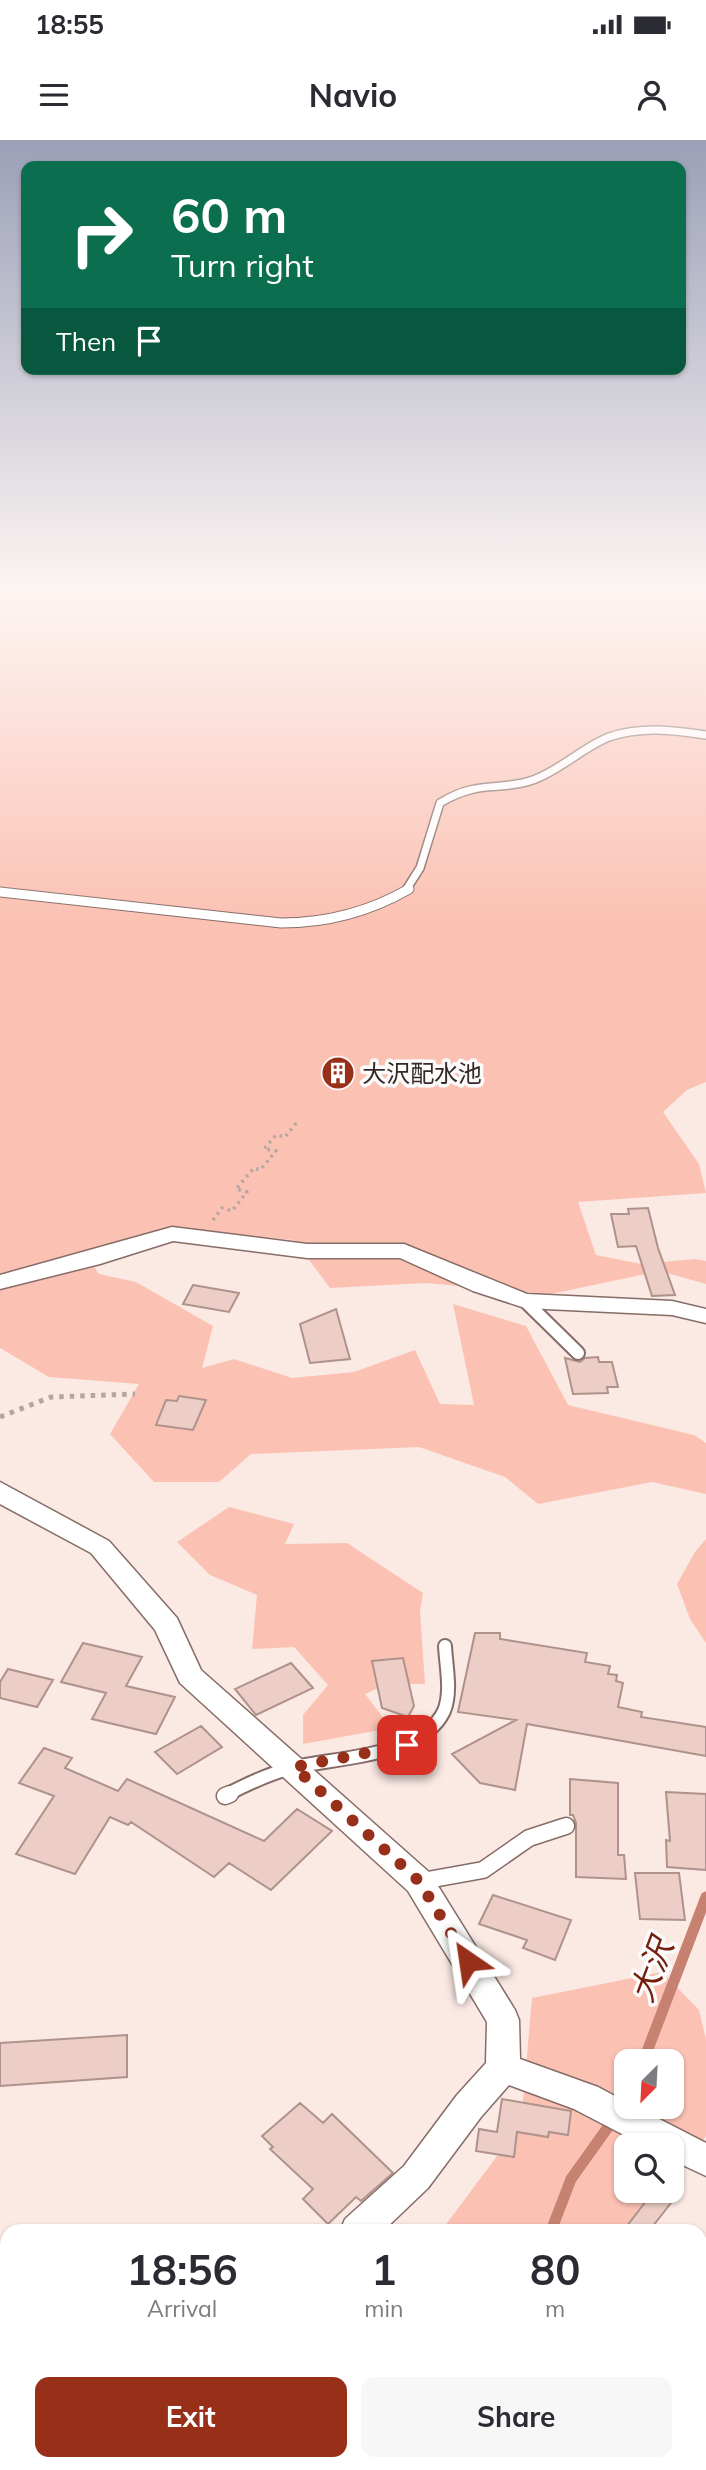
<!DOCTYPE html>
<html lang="en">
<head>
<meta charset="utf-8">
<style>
  :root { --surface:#fff; --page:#f7f7f7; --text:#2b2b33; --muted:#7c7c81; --accent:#982f19 }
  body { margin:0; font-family:Mulish,"Noto Sans JP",sans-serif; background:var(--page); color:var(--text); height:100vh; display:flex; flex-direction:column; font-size:26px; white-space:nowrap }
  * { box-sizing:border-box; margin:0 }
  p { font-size:23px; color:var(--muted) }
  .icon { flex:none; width:38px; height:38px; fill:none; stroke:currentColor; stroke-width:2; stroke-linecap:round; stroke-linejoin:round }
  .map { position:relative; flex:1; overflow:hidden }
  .panel { position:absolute; left:0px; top:2084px; width:707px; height:247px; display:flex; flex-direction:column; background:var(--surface); border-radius:21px 21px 0 0; box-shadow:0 2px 5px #0004 }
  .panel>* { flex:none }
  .top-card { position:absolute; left:21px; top:21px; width:665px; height:214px; border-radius:14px; box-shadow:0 2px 5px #0004; background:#0b6e4f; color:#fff; overflow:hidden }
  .needle { width:46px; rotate:204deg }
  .controls { position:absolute; left:614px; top:1909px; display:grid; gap:14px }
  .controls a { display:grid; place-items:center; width:70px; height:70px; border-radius:14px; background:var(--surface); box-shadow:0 2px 5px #0004; font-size:35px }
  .pin { position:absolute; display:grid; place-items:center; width:60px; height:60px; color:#fff; margin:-30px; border-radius:14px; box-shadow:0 4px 10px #0006 }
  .me { position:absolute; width:77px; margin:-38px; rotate:328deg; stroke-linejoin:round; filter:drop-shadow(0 0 5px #0008) }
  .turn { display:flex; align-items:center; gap:24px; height:147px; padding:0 35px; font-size:32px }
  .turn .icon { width:91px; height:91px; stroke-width:2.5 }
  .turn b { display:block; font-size:49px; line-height:60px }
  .then { display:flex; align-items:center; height:66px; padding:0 35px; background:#0003; gap:14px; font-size:26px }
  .eta { display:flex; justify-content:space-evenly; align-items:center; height:119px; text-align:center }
  .eta b { font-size:42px; font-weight:700; line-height:49px }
  .action { display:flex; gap:14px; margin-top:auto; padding:14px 35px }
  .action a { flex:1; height:80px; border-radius:14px; background:var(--accent); color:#fff; font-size:28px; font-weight:700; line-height:80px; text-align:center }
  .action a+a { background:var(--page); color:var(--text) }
  .status { display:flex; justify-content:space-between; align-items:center; height:49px; padding:0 35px; background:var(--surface); direction:ltr }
  .status svg { height:19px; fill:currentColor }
  header { display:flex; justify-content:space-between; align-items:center; height:91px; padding:0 35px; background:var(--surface); font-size:32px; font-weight:700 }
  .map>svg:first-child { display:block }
  .green { fill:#fbc2b4; fill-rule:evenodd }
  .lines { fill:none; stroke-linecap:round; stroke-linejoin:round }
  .stream { stroke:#c78171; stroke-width:11 }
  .building { fill:#eccec6; stroke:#ae928b; stroke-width:2 }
  .service-far3-casing { stroke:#866c66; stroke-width:10 }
  .service-far2-casing { stroke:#866c66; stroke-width:11 }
  .service-far1-casing { stroke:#866c66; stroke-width:16 }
  .service-casing { stroke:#866c66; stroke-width:19 }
  .minor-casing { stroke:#866c66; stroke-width:3 }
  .path-far1 { stroke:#b5a5a1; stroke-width:3.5; stroke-dasharray:2.5 4.5; stroke-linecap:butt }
  .path { stroke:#b5a5a1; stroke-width:5; stroke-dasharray:4.5 6; stroke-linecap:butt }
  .service-far3 { stroke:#fff; stroke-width:7 }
  .service-far2 { stroke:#fff; stroke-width:9 }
  .service-far1 { stroke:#fff; stroke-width:12 }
  .service { stroke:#fff; stroke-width:16 }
  .minor { fill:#fff; fill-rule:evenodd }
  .route { stroke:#982f19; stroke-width:12; stroke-dasharray:0 21.6 }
  .labels { text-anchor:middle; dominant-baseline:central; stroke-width:7; stroke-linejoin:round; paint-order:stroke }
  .poi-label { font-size:24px; fill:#352927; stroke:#fbfbfb; text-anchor:start }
  .near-water-label { font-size:32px; font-style:italic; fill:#731f0c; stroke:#fbfbfb }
</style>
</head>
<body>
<div class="status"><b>18:55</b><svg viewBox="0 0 49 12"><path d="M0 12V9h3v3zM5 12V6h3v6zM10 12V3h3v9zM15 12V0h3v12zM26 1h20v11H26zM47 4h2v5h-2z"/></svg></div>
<header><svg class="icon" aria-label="menu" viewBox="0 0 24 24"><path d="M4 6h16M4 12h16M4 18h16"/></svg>Navio<svg class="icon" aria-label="person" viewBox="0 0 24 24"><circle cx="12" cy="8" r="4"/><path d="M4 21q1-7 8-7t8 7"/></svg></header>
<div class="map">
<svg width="706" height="2330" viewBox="0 0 706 2330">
  <rect width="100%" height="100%" fill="#fbe9e4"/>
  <path class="green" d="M 0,452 L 706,452 L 706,942 L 687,950 L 663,972 L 699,1024 L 706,1053 L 578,1062 L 596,1115 L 641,1124 L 695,1119 L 706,1121 L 706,1144 L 660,1131 L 551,1154 L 426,1143 L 330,1148 L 294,1100 L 176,1089 L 85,1113 L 99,1134 L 136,1142 L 213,1186 L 202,1228 L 234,1219 L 292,1238 L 354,1232 L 415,1210 L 440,1264 L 474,1265 L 453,1164 L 526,1186 L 568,1265 L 694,1295 L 706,1303 L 706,1354 L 652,1342 L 538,1364 L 505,1337 L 419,1307 L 251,1314 L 219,1342 L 154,1342 L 110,1294 L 139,1244 L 49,1237 L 0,1208 Z
    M 229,1367 L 294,1384 L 285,1404 L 347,1403 L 423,1453 L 420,1471 L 425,1544 L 388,1544 L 365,1554 L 391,1588 L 303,1604 L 303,1575 L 328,1545 L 294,1507 L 252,1509 L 257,1455 L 210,1435 L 177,1402 Z
    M 706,1399 L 706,1503 L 690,1479 L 677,1444 L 695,1412 Z
    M 662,1832 L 699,1870 L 706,1899 L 706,1996 L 672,2042 L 672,2006 L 626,2006 L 626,2051 L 665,2051 L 654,2066 L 649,2091 L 441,2091 L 521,1984 L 532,1858 ZM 626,1922 L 672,1922 L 672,1967 L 626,1967 Z
    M 416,2324 L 628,2324 L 630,2330 L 420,2330 Z"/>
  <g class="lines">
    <path class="stream" d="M 643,1922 L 706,1757
      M 551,2091 L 571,2039 L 626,1962
      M 512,2324 L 513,2330"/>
  </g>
  <path class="building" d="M 648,1068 L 658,1108 L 675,1155 L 652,1156 L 636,1106 L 618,1107 L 611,1074 L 629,1074 L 628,1069 Z
    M 193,1145 L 239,1153 L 229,1172 L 183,1164 Z
    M 336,1169 L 350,1219 L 310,1223 L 300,1184 Z
    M 598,1217 L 599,1222 L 612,1222 L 618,1247 L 607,1247 L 608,1253 L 573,1254 L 565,1218 L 580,1222 L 585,1218 Z
    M 179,1256 L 206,1260 L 193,1290 L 156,1285 L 166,1260 L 177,1261 Z
    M 475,1493 L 500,1493 L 500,1499 L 587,1513 L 585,1522 L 610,1526 L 608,1534 L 617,1535 L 616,1541 L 623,1543 L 618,1567 L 642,1572 L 641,1577 L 706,1587 L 706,1616 L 527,1584 L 515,1650 L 480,1643 L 452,1614 L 516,1580 L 458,1572 Z
    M 83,1503 L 142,1517 L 126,1546 L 175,1557 L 156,1594 L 92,1579 L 106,1553 L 61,1542 Z
    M 403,1518 L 414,1566 L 408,1577 L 382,1568 L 372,1521 Z
    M 291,1523 L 313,1548 L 256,1575 L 235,1549 Z
    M 8,1529 L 53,1540 L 37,1567 L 0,1558 L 0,1542 Z
    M 201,1586 L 222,1607 L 177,1634 L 155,1612 Z
    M 44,1608 L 72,1618 L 65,1628 L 118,1651 L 127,1639 L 264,1701 L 297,1669 L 332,1691 L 271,1750 L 229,1723 L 214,1737 L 131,1682 L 128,1685 L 110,1677 L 75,1734 L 16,1714 L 54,1656 L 19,1643 Z
    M 570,1639 L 618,1643 L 618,1715 L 624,1715 L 626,1739 L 576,1737 L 576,1683 L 573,1675 L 570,1675 Z
    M 666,1652 L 706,1654 L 706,1730 L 667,1727 L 666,1700 L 670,1701 Z
    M 635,1733 L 679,1733 L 685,1780 L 640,1779 Z
    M 493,1755 L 571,1780 L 555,1820 L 523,1808 L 527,1800 L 479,1784 Z
    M 127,1895 L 127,1937 L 0,1946 L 0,1903 Z
    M 502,1959 L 571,1971 L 568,1995 L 549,1992 L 548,1997 L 517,1992 L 514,2017 L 476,2011 L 479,1989 L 497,1992 Z
    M 300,1963 L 323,1983 L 332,1974 L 393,2033 L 361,2061 L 356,2057 L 328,2084 L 303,2059 L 313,2049 L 270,2009 L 273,2007 L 262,1996 Z
    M 654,2051 L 663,2051 L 674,2059 L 649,2091 L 623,2091 Z"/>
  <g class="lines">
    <defs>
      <path id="service-far3" d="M 406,750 L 420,728 L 440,663 C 479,639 498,652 533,640 C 561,630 583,607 609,597 C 641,586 674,590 706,595"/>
      <path id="service-far2" d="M 0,752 L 281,783 C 328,783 369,772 409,749"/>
      <path id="service-far1" d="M 525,1161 L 578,1213
        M 226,1655 C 247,1644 268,1634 291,1628 C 335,1617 422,1618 444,1571 C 452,1552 446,1526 445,1506"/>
      <path id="service" d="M 225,1656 L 230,1654
        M 422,1741 L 483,1730 L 529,1698 L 566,1686"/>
      <path id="minor" d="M 172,1087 L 307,1104 L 404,1104 L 527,1154 L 672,1161 L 706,1169 L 706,1183 L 672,1175 L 525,1168 L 473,1151 L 400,1118 L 307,1118 L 173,1101 L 100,1124 L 0,1149 L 0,1135 Z
        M 0,1342 L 109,1401 L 177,1478 L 201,1530 L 430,1733 L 515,1870 L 519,1880 L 520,1919 L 598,1947 L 626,1962 L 626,1967 L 636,1967 L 706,2003 L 706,2036 L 672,2020 L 672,2006 L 645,2006 L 574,1969 L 509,1945 L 481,1977 L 428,2048 L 383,2091 L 340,2091 L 345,2079 L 404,2026 L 457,1955 L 486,1923 L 487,1882 L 408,1751 L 180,1543 L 155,1490 L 91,1413 L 0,1364 Z
        M 0,2281 L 7,2281 L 7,2319 L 0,2319 Z"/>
    </defs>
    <use href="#service-far3" class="service-far3-casing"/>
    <use href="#service-far2" class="service-far2-casing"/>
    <use href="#service-far1" class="service-far1-casing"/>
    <use href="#service" class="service-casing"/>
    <use href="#minor" class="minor-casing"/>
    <path class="path-far1" d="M 213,1080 L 222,1068 L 232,1071 L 247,1052 L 236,1049 L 254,1028 L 260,1030 L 276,1011 L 264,1009 L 276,995 L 285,997 L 297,982"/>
    <path class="path" d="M 0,1277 L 51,1257 L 135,1254"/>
    <use href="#service-far3" class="service-far3"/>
    <use href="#service-far2" class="service-far2"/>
    <use href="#service-far1" class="service-far1"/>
    <use href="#service" class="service"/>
    <use href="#minor" class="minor"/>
  </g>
  <linearGradient id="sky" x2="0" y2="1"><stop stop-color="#9ba0b8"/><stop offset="0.58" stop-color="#fdf5f3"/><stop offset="1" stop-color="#fdf5f3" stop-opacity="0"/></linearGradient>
  <rect width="706" height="778" fill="url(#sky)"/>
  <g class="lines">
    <path class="route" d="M 407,1605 L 294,1627 L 419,1741 L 468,1821"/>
  </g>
  <defs>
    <symbol id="building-disc" viewBox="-11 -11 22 22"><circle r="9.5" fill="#982f19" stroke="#fbfbfb"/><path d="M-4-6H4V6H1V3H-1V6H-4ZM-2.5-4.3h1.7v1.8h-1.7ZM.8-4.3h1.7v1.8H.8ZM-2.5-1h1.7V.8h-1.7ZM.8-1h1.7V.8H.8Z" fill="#fff"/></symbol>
  </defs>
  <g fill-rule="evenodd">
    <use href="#building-disc" x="319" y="914" width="38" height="38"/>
  </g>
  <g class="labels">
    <g class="poi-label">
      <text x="362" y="933">大沢配水池</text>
    </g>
    <g class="near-water-label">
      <text transform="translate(651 1830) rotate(-69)">大沢</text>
    </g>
  </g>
</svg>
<div class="controls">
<a><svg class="needle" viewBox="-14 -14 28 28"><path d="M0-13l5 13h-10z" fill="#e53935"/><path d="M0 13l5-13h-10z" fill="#7c7c81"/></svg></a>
<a><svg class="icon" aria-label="search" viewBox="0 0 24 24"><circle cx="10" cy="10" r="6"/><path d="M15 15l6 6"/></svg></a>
</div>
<div class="pin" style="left:407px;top:1605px;background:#d93025"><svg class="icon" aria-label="arrive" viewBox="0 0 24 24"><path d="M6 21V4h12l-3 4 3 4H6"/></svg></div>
<svg class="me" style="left:468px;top:1821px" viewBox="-20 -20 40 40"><path d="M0-17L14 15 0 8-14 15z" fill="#982f19" stroke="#fff" stroke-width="4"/></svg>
<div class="top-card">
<div class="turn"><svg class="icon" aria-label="right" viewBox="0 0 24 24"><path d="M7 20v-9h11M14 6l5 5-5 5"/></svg><div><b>60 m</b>Turn right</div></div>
<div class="then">Then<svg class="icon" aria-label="arrive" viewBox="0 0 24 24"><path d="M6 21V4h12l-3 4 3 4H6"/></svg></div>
</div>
<section class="panel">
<div class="eta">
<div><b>18:56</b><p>Arrival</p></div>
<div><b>1</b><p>min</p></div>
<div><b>80</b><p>m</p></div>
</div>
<div class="action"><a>Exit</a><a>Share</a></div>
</section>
</div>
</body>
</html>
